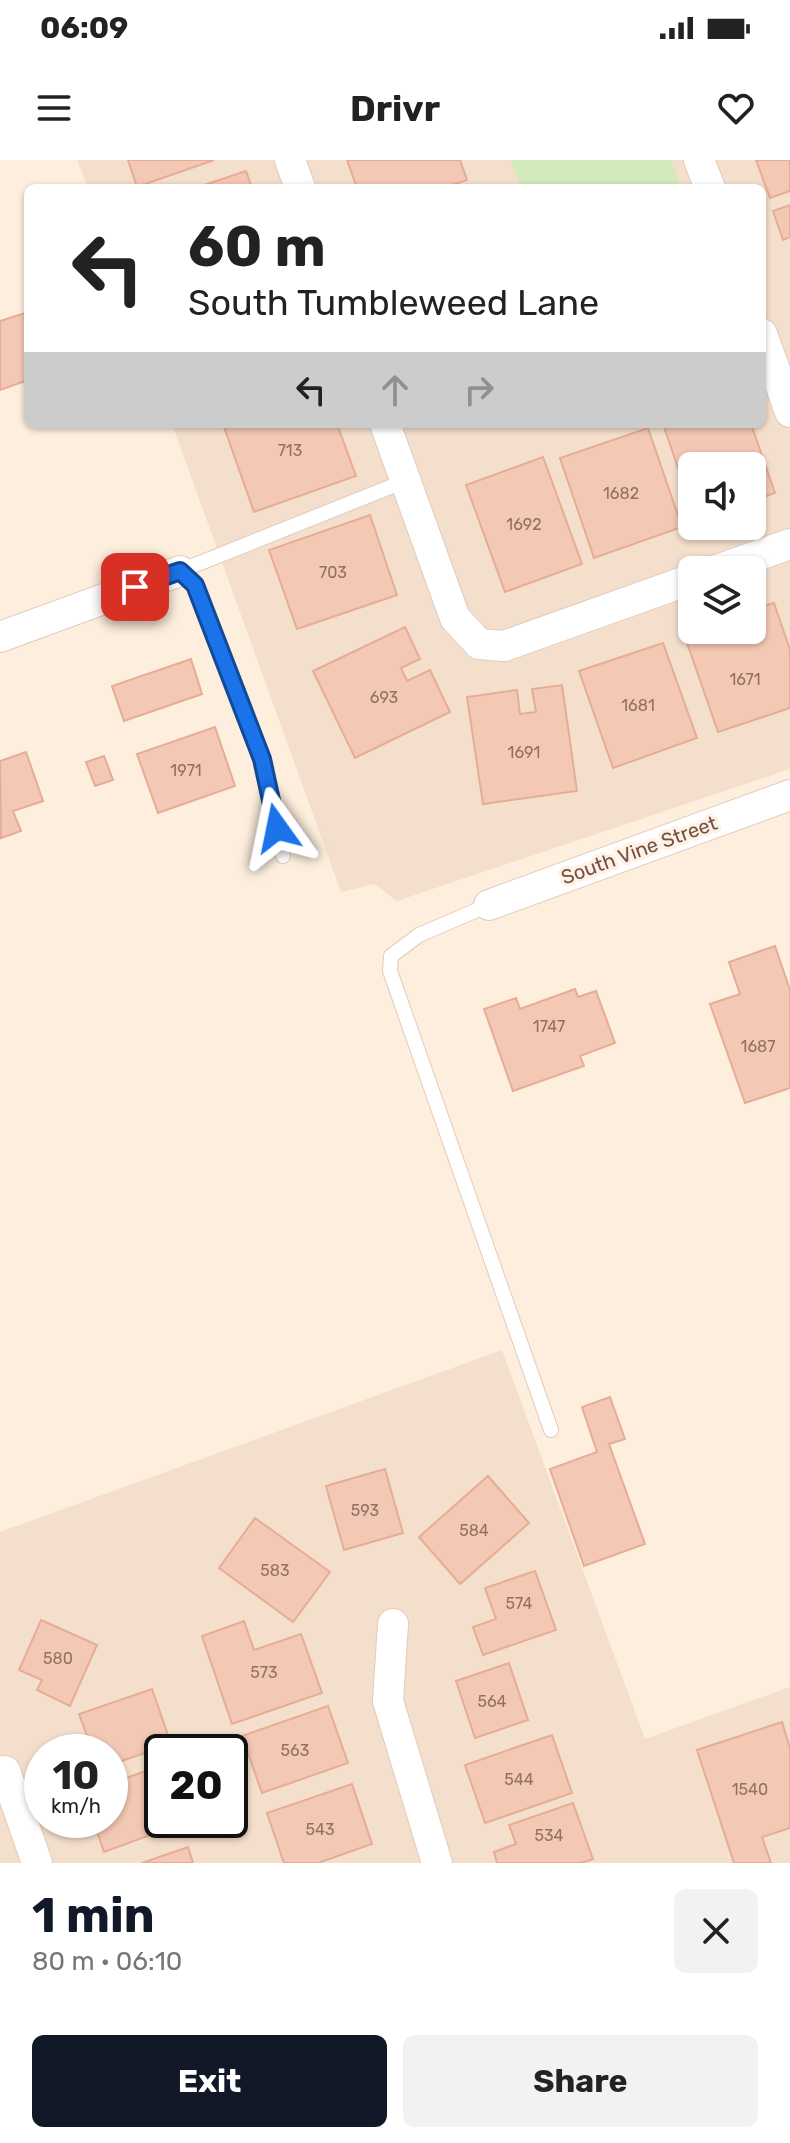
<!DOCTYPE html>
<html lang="en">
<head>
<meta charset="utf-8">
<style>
  :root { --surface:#fff; --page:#f2f2f2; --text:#222; --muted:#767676; --accent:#111827 }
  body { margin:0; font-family:Rubik,sans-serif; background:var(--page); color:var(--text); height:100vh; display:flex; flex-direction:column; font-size:30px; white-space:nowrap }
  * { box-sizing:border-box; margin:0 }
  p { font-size:26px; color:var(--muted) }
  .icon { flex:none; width:44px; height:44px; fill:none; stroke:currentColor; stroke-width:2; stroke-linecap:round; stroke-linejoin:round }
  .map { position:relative; height:1703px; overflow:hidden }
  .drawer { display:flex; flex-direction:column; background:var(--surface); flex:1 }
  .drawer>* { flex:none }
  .hud { position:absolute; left:24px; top:24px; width:742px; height:244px; border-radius:12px; box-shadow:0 2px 6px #0004; background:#fff; color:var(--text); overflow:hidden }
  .tools { position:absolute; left:678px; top:292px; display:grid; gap:16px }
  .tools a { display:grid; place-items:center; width:88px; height:88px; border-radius:12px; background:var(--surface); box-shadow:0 2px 6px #0004; font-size:40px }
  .speed { position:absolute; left:24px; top:1574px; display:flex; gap:16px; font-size:40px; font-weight:700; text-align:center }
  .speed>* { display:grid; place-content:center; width:104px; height:104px; border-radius:50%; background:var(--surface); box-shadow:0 2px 6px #0004; line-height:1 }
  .speed small { font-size:20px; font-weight:400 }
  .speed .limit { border:4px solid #111; border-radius:12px; background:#fff; color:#111 }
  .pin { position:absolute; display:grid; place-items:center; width:68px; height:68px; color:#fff; margin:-34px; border-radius:16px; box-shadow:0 4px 12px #0006 }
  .me { position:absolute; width:88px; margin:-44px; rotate:348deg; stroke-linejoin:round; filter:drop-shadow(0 0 6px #0008) }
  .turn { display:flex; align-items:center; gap:28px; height:168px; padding:0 32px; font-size:36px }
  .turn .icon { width:104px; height:104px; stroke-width:2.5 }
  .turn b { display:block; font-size:56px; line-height:68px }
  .lanes { display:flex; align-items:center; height:76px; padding:0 32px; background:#0003; justify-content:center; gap:40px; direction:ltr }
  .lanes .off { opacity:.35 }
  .round { display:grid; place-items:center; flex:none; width:84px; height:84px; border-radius:12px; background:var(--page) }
  .head { display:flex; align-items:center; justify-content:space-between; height:136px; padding:0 32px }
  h1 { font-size:48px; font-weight:700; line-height:60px; color:var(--accent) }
  .primary-button { display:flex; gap:16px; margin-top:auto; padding:16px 32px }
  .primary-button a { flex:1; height:92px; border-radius:12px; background:var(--accent); color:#fff; font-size:32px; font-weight:700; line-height:92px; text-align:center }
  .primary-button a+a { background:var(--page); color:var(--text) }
  .status { display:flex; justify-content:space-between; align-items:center; height:56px; padding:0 40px; background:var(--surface); direction:ltr }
  .status svg { height:22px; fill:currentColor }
  header { display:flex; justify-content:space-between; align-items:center; height:104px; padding:0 32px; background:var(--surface); font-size:36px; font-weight:700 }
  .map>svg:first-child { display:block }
  .residential { fill:#f4dfcc; fill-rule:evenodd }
  .green { fill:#d2eabc }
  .building { fill:#f3c8b4; stroke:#e6ad94; stroke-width:2 }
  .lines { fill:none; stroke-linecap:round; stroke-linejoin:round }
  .lane-casing { stroke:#e3cbbd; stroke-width:16 }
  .street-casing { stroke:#e3cbbd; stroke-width:32 }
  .lane { stroke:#fff; stroke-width:14 }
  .street { stroke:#fff; stroke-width:30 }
  .route-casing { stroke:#114b97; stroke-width:20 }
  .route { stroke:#1a73e8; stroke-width:14 }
  .labels { text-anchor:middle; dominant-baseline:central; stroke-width:7; stroke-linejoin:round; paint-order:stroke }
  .number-label { font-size:16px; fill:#937062 }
  .street-label { font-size:20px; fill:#735246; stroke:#fff2e4 }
</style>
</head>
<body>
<div class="status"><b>06:09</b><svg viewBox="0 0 49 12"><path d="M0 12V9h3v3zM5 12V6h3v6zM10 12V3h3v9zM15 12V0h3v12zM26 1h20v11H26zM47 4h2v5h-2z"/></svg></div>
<header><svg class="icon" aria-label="menu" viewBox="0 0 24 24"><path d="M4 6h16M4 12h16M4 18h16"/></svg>Drivr<svg class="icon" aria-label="heart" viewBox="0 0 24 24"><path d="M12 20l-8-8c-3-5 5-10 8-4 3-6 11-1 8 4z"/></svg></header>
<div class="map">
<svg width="790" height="1703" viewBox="0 0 790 1703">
  <rect width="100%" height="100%" fill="#fdeedd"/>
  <path class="residential" d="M 77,0 L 790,0 L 790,609 L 397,741 L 374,724 L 341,732 L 172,264 L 762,264 L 762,28 L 88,28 ZM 692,306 L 752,306 L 752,366 L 692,366 ZM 692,410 L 752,410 L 752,470 L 692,470 Z
    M 502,1190 L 645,1579 L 790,1527 L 790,1703 L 0,1703 L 0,1372 ZM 42,1592 L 110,1592 L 110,1660 L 42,1660 ZM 162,1592 L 230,1592 L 230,1660 L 162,1660 Z"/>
  <path class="green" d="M 511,0 L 671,0 L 681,28 L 521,28 Z"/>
  <path class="building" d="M 128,0 L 214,0 L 137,27 Z
    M 347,0 L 460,0 L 467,20 L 444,28 L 357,28 Z
    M 756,0 L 790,0 L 790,31 L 770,38 Z
    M 246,11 L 252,28 L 195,28 Z
    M 790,45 L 790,77 L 783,80 L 773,51 Z
    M 28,152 L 28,220 L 0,230 L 0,161 Z
    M 223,264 L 337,264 L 356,316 L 254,352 Z
    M 663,264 L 751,264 L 775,333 L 752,341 L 752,306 L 692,306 L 692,349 Z
    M 648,268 L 682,367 L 594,398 L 560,298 Z
    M 543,297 L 582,404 L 505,432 L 466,325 Z
    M 370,355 L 397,435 L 297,469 L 269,390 Z
    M 774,443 L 790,490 L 790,548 L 718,572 L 684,474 L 695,470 L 752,470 L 752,450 Z
    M 405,467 L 420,499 L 401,508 L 407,521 L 430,510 L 450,552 L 355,598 L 313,511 Z
    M 663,483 L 697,578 L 613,608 L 579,511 Z
    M 191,499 L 202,534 L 124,561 L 112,526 Z
    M 562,525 L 577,631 L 483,644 L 467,537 L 517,530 L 520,554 L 536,552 L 532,529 Z
    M 215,567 L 235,626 L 158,653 L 137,594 Z
    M 26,592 L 43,641 L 13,651 L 21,671 L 1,678 L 0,601 Z
    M 104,596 L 113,620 L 95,626 L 86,602 Z
    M 775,786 L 790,830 L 790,928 L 745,943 L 710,844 L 740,834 L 729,802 Z
    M 575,829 L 578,837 L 596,831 L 615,883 L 580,896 L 584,906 L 513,931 L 484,849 L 516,838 L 520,849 Z
    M 610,1237 L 625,1279 L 609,1284 L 645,1384 L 584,1406 L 550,1309 L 597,1292 L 582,1247 Z
    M 385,1309 L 403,1373 L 344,1390 L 326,1326 Z
    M 488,1316 L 529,1363 L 460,1424 L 419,1377 Z
    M 255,1358 L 330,1412 L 293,1462 L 219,1408 Z
    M 535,1411 L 556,1470 L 483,1495 L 473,1467 L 496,1459 L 485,1428 Z
    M 41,1460 L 97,1485 L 70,1546 L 37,1530 L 42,1520 L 19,1510 Z
    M 244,1461 L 254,1490 L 301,1474 L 322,1533 L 232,1564 L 202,1476 Z
    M 509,1503 L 528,1560 L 475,1578 L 456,1521 Z
    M 152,1529 L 171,1584 L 110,1605 L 110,1592 L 93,1592 L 79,1554 Z
    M 328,1546 L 348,1603 L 262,1633 L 242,1576 Z
    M 782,1562 L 790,1588 L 790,1668 L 762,1677 L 771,1703 L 734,1703 L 697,1590 Z
    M 552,1575 L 572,1633 L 485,1663 L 465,1605 Z
    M 162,1605 L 162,1660 L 176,1660 L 178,1665 L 104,1692 L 93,1660 L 110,1660 L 110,1624 Z
    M 352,1624 L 372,1684 L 318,1703 L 284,1703 L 267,1653 Z
    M 573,1643 L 593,1699 L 581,1703 L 497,1703 L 494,1692 L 516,1684 L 509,1665 Z
    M 188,1687 L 193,1703 L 142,1703 Z"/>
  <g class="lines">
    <defs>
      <path id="lane" d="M 283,696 L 262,599 L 195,425 L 180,411 L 405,321
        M 489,745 L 419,775 L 391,796 L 390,811 L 551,1270"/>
      <path id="street" d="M 290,0 L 300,28
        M 699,0 L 710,28
        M 762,174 L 790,252
        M 385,264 L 455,458 L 479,484 L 504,486 L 692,419
        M 717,410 L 790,384
        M 0,477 L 180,411
        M 489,745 L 790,635
        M 393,1464 L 388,1541 L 437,1703
        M 5,1611 L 37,1703"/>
    </defs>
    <use href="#lane" class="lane-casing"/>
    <use href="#street" class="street-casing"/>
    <use href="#lane" class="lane"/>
    <use href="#street" class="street"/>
  </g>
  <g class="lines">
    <defs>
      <path id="route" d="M 135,427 L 180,411 L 195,425 L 262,599 L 277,668"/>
    </defs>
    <use href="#route" class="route-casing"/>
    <use href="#route" class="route"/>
  </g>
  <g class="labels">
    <g class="number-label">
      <text x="290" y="290">713</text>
      <text x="621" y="333">1682</text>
      <text x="524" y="364">1692</text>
      <text x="333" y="412">703</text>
      <text x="745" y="519">1671</text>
      <text x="384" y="537">693</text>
      <text x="638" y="545">1681</text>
      <text x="524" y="592">1691</text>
      <text x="186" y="610">1971</text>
      <text x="549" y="866">1747</text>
      <text x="758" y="886">1687</text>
      <text x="365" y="1350">593</text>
      <text x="474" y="1370">584</text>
      <text x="275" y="1410">583</text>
      <text x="519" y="1443">574</text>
      <text x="58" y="1498">580</text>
      <text x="264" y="1512">573</text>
      <text x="492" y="1541">564</text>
      <text x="295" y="1590">563</text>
      <text x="519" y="1619">544</text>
      <text x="750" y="1629">1540</text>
      <text x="320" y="1669">543</text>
      <text x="549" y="1675">534</text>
    </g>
    <g class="street-label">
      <text transform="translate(639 690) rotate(-20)">South Vine Street</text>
    </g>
  </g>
</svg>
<div class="tools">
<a><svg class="icon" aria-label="sound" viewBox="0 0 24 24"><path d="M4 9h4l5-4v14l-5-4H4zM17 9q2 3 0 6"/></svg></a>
<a><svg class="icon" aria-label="layers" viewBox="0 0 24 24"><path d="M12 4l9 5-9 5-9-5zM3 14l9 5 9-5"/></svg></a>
</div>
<div class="speed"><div>10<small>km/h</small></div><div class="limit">20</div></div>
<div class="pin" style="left:135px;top:427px;background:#d93025"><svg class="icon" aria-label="arrive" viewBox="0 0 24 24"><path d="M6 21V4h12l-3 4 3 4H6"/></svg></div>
<svg class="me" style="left:277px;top:668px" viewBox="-20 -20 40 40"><path d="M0-17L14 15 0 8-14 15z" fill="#1a73e8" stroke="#fff" stroke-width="4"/></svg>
<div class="hud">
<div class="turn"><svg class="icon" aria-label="left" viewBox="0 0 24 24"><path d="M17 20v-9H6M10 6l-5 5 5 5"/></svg><div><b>60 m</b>South Tumbleweed Lane</div></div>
<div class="lanes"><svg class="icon" aria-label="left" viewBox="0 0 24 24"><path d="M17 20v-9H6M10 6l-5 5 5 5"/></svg><svg class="icon off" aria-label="ahead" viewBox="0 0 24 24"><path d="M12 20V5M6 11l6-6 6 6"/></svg><svg class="icon off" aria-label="right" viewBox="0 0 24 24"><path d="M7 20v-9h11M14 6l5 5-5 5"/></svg></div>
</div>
</div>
<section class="drawer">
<div class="head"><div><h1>1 min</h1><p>80 m · 06:10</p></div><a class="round"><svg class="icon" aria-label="close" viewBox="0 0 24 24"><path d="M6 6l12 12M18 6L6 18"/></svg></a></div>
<div class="primary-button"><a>Exit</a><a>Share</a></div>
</section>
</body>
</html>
